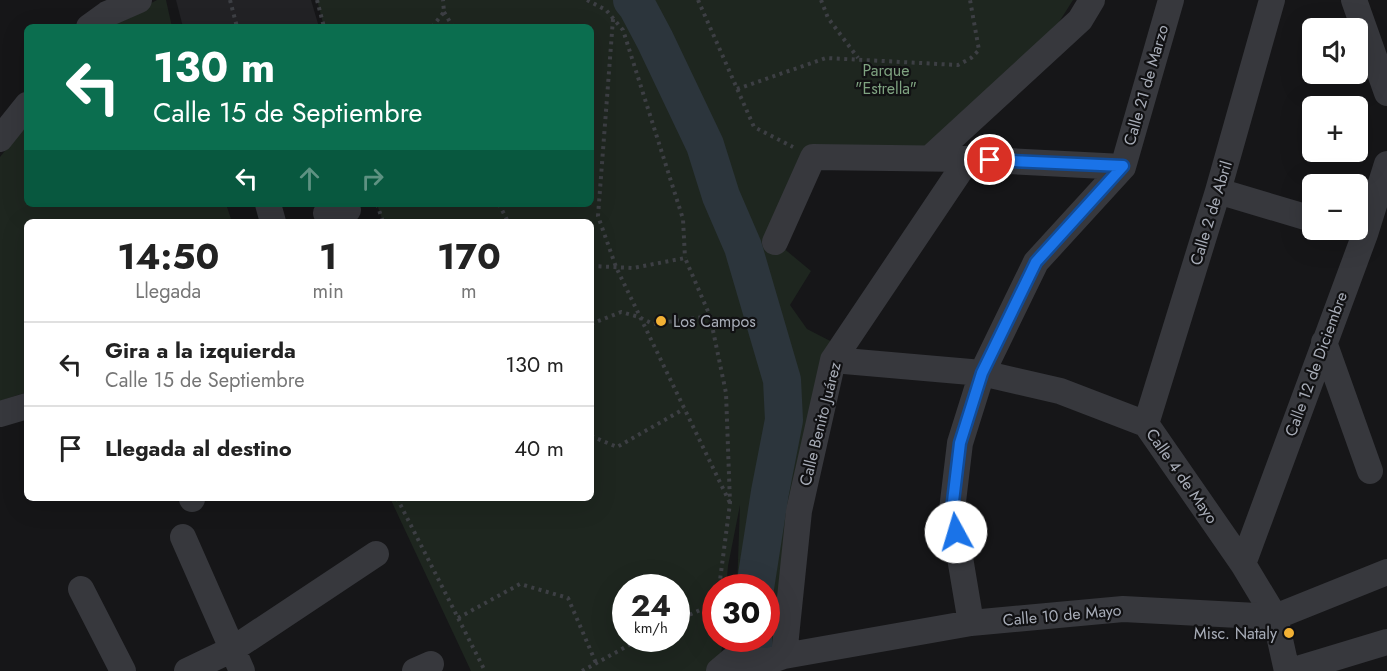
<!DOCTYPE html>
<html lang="es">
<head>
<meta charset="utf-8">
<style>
  :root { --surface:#fff; --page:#f6f6f6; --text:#222; --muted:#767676; --line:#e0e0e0 }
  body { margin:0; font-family:Jost,sans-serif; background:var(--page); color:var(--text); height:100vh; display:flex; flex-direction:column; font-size:22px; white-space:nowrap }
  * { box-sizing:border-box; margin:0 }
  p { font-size:20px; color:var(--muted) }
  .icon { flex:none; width:33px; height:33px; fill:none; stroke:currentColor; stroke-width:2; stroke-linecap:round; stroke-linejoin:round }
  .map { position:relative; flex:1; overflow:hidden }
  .drawer { position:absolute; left:24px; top:219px; width:570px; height:282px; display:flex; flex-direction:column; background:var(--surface); border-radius:9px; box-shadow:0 6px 24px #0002 }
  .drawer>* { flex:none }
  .guide { position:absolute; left:24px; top:24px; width:570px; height:183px; border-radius:9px; box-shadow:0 6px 24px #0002; background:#0b6e4f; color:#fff; overflow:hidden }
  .fabs { position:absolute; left:1302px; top:18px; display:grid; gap:12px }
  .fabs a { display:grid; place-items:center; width:66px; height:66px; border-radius:9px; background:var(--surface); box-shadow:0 6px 24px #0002; font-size:30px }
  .speed { position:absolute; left:612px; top:574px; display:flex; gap:12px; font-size:30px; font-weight:700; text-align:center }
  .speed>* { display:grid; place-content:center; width:78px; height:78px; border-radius:50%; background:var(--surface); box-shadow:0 6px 24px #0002; line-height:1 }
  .speed small { font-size:15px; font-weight:400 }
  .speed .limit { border:9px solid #d22; background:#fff; color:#111 }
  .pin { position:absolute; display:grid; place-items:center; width:51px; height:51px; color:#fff; margin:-26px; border:3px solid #fff; border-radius:50%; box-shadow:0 2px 6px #0007 }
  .me { position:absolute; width:66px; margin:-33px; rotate:354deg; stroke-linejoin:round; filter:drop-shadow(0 0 4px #0008) }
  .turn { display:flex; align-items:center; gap:21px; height:126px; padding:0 30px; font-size:27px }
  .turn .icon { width:78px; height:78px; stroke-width:2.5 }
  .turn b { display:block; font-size:42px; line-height:51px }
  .lanes { display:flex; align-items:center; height:57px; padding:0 30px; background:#0003; justify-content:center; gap:30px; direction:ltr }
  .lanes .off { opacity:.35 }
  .eta { display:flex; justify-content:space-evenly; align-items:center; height:102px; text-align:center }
  .eta b { font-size:36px; font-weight:700; line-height:42px }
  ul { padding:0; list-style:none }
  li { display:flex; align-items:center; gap:18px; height:84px; padding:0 30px; border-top:2px solid var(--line) }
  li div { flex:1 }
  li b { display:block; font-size:22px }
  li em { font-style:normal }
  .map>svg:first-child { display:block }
  .built { fill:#222225 }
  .green { fill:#1e261f; fill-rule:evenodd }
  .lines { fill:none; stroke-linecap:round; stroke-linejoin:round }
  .river { stroke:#2c353c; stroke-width:38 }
  .path { stroke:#3d3f44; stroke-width:4; stroke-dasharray:3 4.5; stroke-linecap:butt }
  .minor { stroke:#37383d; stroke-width:26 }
  .route-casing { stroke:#114b97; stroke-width:15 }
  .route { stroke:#1a73e8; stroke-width:10 }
  .poi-dot { fill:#f2b134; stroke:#111113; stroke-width:2 }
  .labels { text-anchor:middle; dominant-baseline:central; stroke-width:4.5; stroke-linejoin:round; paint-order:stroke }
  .park-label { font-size:16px; fill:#7fa381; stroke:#111113 }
  .street-label { font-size:16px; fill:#a8adb8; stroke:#111113 }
  .poi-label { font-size:16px; fill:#a8adb8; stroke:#111113; text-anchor:start }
</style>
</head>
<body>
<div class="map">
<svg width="1387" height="671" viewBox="0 0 1387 671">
  <rect width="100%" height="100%" fill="#161618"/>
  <path class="built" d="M 176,0 L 311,0 L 319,27 L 183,27 Z"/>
  <path class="green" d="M 157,0 L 166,0 L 172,27 L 106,27 Z
    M 317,0 L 1073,0 L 1033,63 L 930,158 L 812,157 L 776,242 L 811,271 L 790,305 L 807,329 L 842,347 L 784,656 L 732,660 L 734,639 L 766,639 L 766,588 L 737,588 L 740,505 L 728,566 L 726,588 L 716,588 L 716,639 L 723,639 L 719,671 L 471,671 L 390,498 L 591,498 L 591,222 L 383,222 L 377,204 L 591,204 L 591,27 L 324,27 ZM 626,588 L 676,588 L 676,639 L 626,639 Z
    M 27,123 L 27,204 L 226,204 L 232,222 L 27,222 L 27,392 L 0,401 L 0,157 Z"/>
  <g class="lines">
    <path class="river" d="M 632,0 L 637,6 L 655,40 L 705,145 L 721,196 L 743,247 L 782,380 L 784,420 L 770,492 L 755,588
      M 753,639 L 756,671"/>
    <path class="path" d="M 230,0 L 237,27
      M 317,0 L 324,27
      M 587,0 L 606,10 L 623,30 L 683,219 L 685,258
      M 698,0 L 754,127 L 793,147
      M 821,0 L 828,18 L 858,58
      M 444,12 L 453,27
      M 613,19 L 598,216 L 616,267 L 730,503
      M 432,27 L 444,12 L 443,0
      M 737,89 L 826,58 L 958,65 L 971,58 L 979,50 L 970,0
      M 377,204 L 383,222
      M 499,204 L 508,222
      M 591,266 L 633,268 L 685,258 L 710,316 L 726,393 L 730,503 L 719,588
      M 591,324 L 621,312 L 639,317 L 653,324 L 710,316
      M 591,436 L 617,447 L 684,409
      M 397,498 L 485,671
      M 458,618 L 520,584 L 568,598 L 596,663
      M 676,621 L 700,610 L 716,609
      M 582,671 L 640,639"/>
    <path class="minor" d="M 1354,0 L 1387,93
      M 89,27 L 107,14 L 139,0
      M 0,139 L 27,105
      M 930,158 L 1080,20 L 1092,0
      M 1218,191 L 1312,219
      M 268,204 L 273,222
      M 326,213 L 348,210
      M 775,242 L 813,157 L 968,159 L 1123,167
      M 1324,342 L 1370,471
      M 833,360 L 982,373 L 1060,391 L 1146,424 L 1243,564 L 1275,617 L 1287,671
      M 0,414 L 27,406
      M 1146,424 L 1218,191 L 1272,0
      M 192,498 L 192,499
      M 183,537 L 242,671
      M 1243,564 L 1365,234 L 1387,164
      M 81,589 L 123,671
      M 971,623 L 952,510 L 960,443 L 982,373 L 1036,262 L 1123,167 L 1171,0
      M 784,656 L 799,511 L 833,360 L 968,159
      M 187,671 L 233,649 L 376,554
      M 415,671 L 431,664
      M 719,671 L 732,660 L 769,661 L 784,656 L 971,623 L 1123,609 L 1275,617 L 1387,572
      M 1291,671 L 1387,642"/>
  </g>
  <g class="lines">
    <defs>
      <path id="route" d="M 956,532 L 952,510 L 960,443 L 982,373 L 1036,262 L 1123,166 L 990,160"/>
    </defs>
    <use href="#route" class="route-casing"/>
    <use href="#route" class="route"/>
  </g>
  <g class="poi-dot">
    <circle cx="661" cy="321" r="6"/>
    <circle cx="1289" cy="633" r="6"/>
  </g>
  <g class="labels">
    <g class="park-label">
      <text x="886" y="70">Parque<tspan x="886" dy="18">"Estrella"</tspan></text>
    </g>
    <g class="street-label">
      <text transform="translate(1146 85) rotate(-74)">Calle 21 de Marzo</text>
      <text transform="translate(1211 213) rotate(-73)">Calle 2 de Abril</text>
      <text transform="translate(1316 364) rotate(-70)">Calle 12 de Diciembre</text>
      <text transform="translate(820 424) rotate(-76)">Calle Benito Juárez</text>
      <text transform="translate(1182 476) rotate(55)">Calle 4 de Mayo</text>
      <text transform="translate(1062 615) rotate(-5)">Calle 10 de Mayo</text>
    </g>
    <g class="poi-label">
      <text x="673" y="321">Los Campos</text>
      <text x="1277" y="633" text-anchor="end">Misc. Nataly</text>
    </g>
  </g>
</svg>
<div class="fabs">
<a><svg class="icon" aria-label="sound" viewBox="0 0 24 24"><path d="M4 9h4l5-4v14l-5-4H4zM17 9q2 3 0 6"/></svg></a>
<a>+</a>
<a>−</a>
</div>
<div class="speed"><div>24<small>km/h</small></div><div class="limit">30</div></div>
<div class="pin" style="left:990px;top:160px;background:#d93025"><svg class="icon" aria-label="arrive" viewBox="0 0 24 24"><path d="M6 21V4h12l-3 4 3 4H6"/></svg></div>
<svg class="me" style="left:956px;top:532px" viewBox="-20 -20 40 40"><circle r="19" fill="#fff"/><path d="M0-13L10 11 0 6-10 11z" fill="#1a73e8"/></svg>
<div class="guide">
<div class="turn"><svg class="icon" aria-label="left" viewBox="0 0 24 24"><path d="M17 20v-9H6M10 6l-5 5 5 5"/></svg><div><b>130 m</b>Calle 15 de Septiembre</div></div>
<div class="lanes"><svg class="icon" aria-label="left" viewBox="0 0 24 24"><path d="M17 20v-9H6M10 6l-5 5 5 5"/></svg><svg class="icon off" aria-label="ahead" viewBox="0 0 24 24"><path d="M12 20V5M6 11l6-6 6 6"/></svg><svg class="icon off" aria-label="right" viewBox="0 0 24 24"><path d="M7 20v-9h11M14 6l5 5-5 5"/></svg></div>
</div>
<section class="drawer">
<div class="eta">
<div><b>14:50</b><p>Llegada</p></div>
<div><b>1</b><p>min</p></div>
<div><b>170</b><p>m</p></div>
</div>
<ul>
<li><svg class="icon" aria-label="left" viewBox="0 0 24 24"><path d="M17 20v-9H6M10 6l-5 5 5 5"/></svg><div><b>Gira a la izquierda</b><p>Calle 15 de Septiembre</p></div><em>130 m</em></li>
<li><svg class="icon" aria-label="arrive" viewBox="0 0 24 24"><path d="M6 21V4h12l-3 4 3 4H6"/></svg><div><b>Llegada al destino</b></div><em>40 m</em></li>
</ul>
</section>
</div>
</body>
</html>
